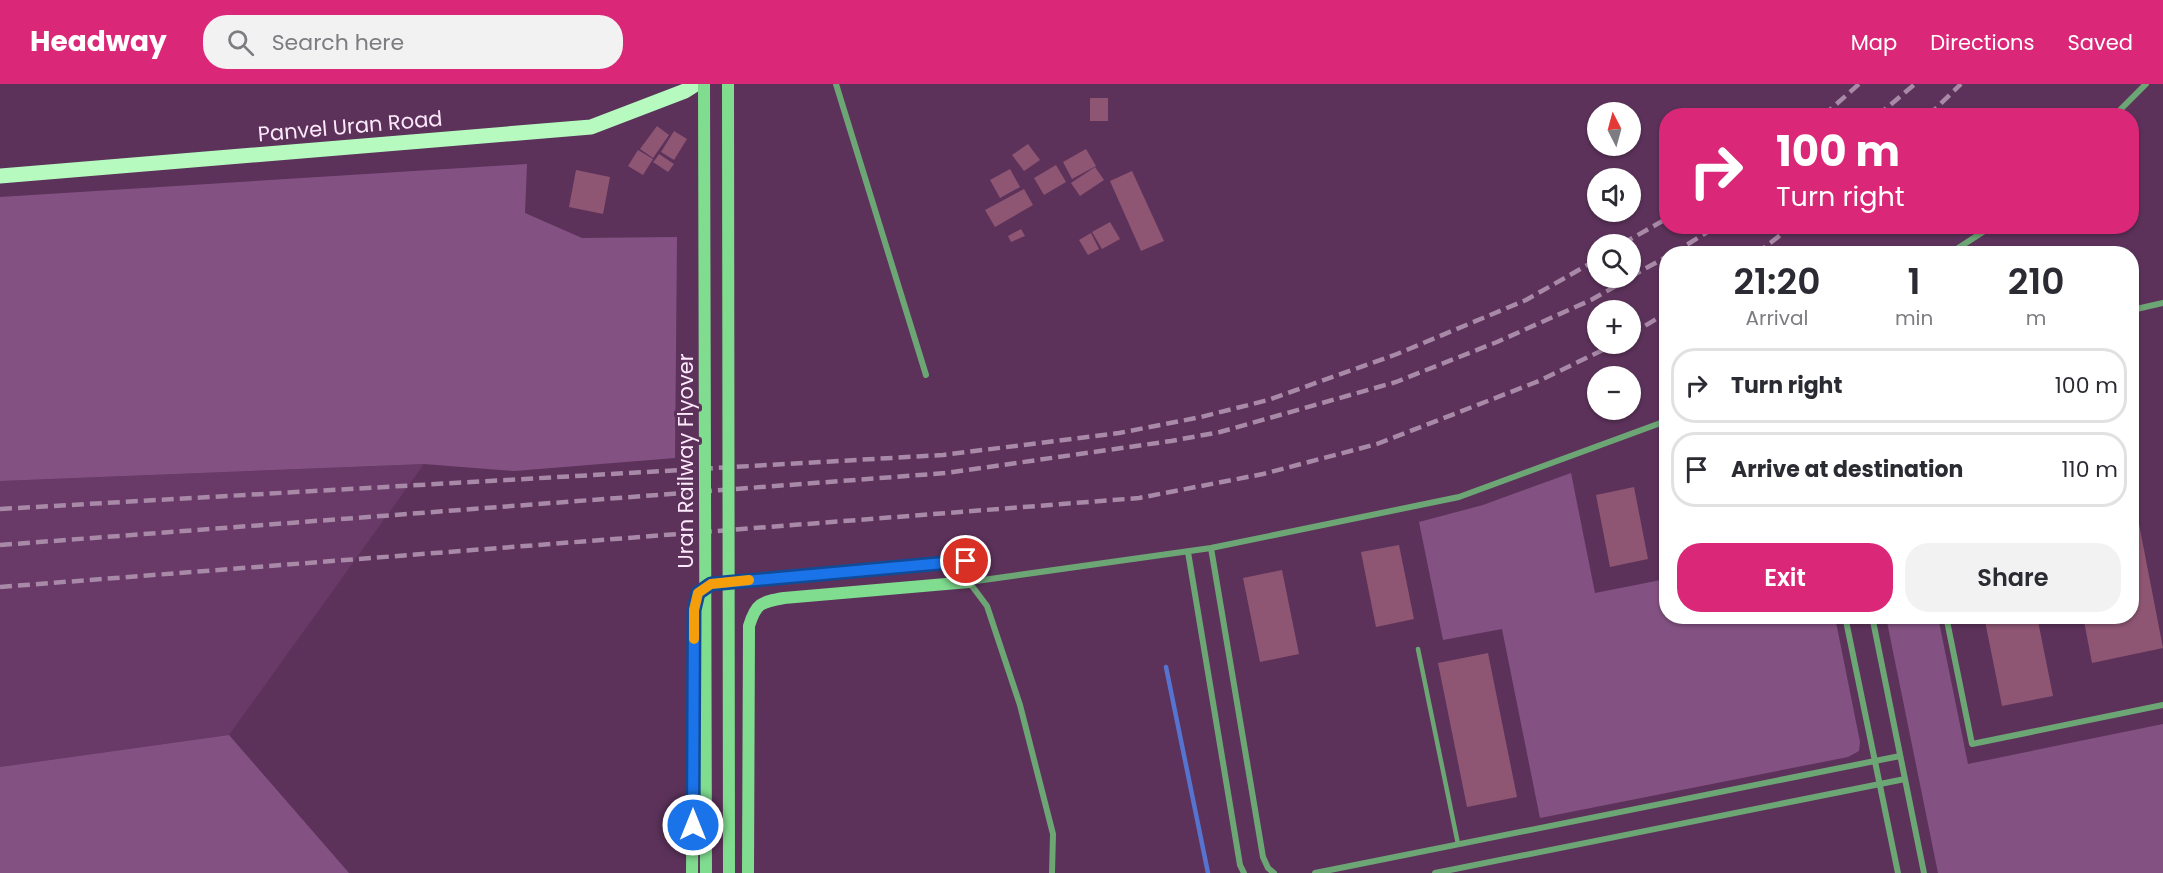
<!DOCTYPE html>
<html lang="en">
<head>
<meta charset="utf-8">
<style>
  :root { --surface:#fff; --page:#f2f2f3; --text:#2b2b33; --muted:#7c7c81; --line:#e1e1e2; --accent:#db2777 }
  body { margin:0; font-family:Poppins,sans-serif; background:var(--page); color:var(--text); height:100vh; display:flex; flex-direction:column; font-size:22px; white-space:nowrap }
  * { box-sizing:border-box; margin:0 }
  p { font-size:20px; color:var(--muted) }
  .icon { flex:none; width:33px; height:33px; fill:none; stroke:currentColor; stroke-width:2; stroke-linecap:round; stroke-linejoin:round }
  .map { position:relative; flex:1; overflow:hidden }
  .sheet { position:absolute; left:1659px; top:162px; width:480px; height:378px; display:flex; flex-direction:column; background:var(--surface); border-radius:24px; box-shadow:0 2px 4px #0004 }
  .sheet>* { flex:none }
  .guide { position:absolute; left:1659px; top:24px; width:480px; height:126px; border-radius:24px; box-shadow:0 2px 4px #0004; background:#db2777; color:#fff; overflow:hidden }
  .needle { width:39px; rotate:354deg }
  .controls { position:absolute; left:1587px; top:18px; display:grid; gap:12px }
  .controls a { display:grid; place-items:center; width:54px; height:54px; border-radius:50%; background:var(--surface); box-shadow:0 2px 4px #0004; font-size:30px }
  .pin { position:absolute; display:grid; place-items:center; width:51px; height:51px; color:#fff; margin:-26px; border:3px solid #fff; border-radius:50%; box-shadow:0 2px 6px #0007 }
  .me { position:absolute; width:66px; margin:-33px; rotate:0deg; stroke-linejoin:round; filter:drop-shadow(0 0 4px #0008) }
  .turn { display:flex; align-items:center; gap:21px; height:126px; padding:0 18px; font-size:27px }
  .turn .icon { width:78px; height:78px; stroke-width:2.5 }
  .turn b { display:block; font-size:42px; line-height:51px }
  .eta { display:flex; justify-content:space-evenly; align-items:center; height:102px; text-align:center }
  .eta b { font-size:36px; font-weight:600; line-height:42px }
  .action { display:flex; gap:12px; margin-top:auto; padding:12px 18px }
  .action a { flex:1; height:69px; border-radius:24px; background:var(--accent); color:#fff; font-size:24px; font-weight:600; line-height:69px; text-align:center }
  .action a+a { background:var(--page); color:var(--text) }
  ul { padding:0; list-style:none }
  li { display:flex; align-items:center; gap:18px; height:75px; margin:0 12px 9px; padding:0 6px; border:3px solid var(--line); border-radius:24px }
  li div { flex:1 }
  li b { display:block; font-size:22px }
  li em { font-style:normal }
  header { display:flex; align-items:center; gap:36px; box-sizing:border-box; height:84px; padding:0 30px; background:var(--accent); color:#fff }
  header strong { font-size:28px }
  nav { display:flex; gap:33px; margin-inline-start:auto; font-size:21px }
  .search { width:420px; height:54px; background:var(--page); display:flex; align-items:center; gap:15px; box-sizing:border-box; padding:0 21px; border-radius:24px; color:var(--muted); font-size:22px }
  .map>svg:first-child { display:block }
  .built { fill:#693967 }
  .green { fill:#845282 }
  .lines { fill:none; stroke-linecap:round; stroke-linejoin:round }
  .stream { stroke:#5673cf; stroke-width:4.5 }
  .building { fill:#8e5673 }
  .lane { stroke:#6da675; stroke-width:4.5 }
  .street { stroke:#6da675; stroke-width:6 }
  .secondary { stroke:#80dc8f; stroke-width:12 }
  .primary { stroke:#b6fabf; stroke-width:15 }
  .rail { stroke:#a889a7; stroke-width:4.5; stroke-dasharray:12 6; stroke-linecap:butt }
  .secondary-bridge { stroke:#80dc8f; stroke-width:12 }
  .route-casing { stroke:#114b97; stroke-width:15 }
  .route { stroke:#1a73e8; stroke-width:10 }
  .slow { stroke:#f59e0b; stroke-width:10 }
  .labels { text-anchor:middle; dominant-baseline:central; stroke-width:6; stroke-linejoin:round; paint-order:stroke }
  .street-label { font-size:21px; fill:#fde9fc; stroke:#5c325a }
</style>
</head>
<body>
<header>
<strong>Headway</strong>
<div class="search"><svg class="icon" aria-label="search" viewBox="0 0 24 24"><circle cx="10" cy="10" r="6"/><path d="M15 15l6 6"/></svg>Search here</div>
<nav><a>Map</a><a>Directions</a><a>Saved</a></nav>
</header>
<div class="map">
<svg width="2163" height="789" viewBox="0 0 2163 789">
  <rect width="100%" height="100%" fill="#5c325a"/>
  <path class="built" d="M 424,380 L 229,651 L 0,683 L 0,397 Z"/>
  <path class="green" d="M 527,80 L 525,129 L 582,154 L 677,153 L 675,374 L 514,387 L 424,380 L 0,397 L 0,113 Z
    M 1571,389 L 1595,509 L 1666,495 L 1666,532 L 1835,533 L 1860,658 L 1859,667 L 1848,673 L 1540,734 L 1502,545 L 1443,556 L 1419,438 L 1483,421 Z
    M 1886,533 L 1938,533 L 1968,680 L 2163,640 L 2163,789 L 1938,789 Z
    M 229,651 L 349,789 L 0,789 L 0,683 Z"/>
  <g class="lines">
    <path class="stream" d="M 1166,583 L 1208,789"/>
  </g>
  <path class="building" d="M 1090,14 L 1108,14 L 1108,37 L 1090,37 Z
    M 657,42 L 669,51 L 653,74 L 640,65 Z
    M 674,47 L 687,55 L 674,76 L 661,68 Z
    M 1028,60 L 1040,76 L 1024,87 L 1012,71 Z
    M 1086,65 L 1096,82 L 1072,95 L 1063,78 Z
    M 638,66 L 653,75 L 643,91 L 628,82 Z
    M 659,70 L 674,80 L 668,88 L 653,78 L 655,76 L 657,78 L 655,76 Z
    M 1056,81 L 1066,98 L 1044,111 L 1034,94 Z
    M 1095,83 L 1104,96 L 1080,112 L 1071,99 Z
    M 1010,85 L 1020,103 L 1000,114 L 990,96 Z
    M 576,86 L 610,93 L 603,130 L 569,123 Z
    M 1132,87 L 1164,157 L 1141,167 L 1110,97 Z
    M 1024,105 L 1033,121 L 995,143 L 985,126 Z
    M 1110,138 L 1120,155 L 1102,165 L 1092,148 Z
    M 1021,145 L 1025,152 L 1011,158 L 1008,152 Z
    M 1091,149 L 1099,165 L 1088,171 L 1079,156 Z
    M 1634,403 L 1648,475 L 1610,483 L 1596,411 Z
    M 2133,409 L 2163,564 L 2092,579 L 2083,532 L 2132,532 Z
    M 1399,461 L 1414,535 L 1376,543 L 1361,468 Z
    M 1282,486 L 1299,570 L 1260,578 L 1243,494 Z
    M 1984,532 L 2037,532 L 2053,612 L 2002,622 Z
    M 1488,569 L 1517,713 L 1467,723 L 1438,579 Z"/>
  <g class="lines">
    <path class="lane" d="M 1418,565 L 1458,760"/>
    <path class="street" d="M 836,0 L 926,291
      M 2114,32 L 2146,0
      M 1949,170 L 1992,142
      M 2132,226 L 2163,219
      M 1211,464 L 1263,773 L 1268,784 L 1274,789
      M 1188,468 L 1240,781 L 1244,789
      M 1845,532 L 1898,789
      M 1872,532 L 1924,789
      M 1946,532 L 1972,660 L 2163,621
      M 1052,789 L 1053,750 L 1020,621 L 987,522 L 969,498 L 1211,464 L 1459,413 L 1666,337
      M 1315,789 L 1900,672
      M 1435,789 L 1905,695"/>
    <path class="secondary" d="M 692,789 L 694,526 L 697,509 L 711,500 L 966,477 L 969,498 L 784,514 C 761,518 756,519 749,542 L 748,789"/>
    <path class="primary" d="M 0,92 L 591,43 L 685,7 L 696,0"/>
    <path class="rail" d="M 1823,32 L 1859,0
      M 1877,32 L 1915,0
      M 1928,32 L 1961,0
      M 1622,160 L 1666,135
      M 1672,170 L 1717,142
      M 1756,170 L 1792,142
      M 1630,193 L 1666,173
      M 1630,251 L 1666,229
      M 0,425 L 943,371 L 1119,349 L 1201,333 L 1268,316 L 1397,270 L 1526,216 L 1598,175
      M 0,461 L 946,389 L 1171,357 L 1220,348 L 1396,298 L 1497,258 L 1591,216 L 1630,194
      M 0,503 L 1139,414 L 1263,390 L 1377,360 L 1539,297 L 1615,260"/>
    <path class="secondary-bridge" d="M 704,0 L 706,789
      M 728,0 L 729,789"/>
  </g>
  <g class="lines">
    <defs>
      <path id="route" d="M 693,741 L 694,526 L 698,509 L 711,500 L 966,477"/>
    </defs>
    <use href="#route" class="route-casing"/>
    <use href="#route" class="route"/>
    <path class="slow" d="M 694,555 L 694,526 L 698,509 L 711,500 L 749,496"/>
  </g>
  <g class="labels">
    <g class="street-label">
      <text transform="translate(350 42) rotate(-5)">Panvel Uran Road</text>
      <text transform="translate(685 377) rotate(-90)">Uran Railway Flyover</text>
    </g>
  </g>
</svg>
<div class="controls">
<a><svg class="needle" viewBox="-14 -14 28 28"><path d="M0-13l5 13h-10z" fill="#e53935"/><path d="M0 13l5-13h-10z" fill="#7c7c81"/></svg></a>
<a><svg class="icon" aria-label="sound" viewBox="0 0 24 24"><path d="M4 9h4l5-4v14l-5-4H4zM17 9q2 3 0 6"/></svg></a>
<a><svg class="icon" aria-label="search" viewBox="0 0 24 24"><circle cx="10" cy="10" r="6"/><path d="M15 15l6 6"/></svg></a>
<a>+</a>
<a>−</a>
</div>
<div class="pin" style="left:966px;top:477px;background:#d93025"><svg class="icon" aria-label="arrive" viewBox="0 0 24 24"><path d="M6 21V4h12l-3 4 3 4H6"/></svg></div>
<svg class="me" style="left:693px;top:741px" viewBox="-20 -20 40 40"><circle r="17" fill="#1a73e8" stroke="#fff" stroke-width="3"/><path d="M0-11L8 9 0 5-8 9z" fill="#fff"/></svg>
<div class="guide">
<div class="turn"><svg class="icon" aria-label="right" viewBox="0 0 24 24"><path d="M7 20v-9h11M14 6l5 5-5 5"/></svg><div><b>100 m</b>Turn right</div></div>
</div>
<section class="sheet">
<div class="eta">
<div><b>21:20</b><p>Arrival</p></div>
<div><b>1</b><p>min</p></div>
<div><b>210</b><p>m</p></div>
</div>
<ul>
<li><svg class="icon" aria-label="right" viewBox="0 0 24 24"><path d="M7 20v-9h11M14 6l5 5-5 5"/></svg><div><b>Turn right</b></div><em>100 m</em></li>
<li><svg class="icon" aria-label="arrive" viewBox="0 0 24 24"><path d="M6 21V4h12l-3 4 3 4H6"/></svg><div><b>Arrive at destination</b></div><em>110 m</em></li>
</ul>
<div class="action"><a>Exit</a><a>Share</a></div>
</section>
</div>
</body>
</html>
